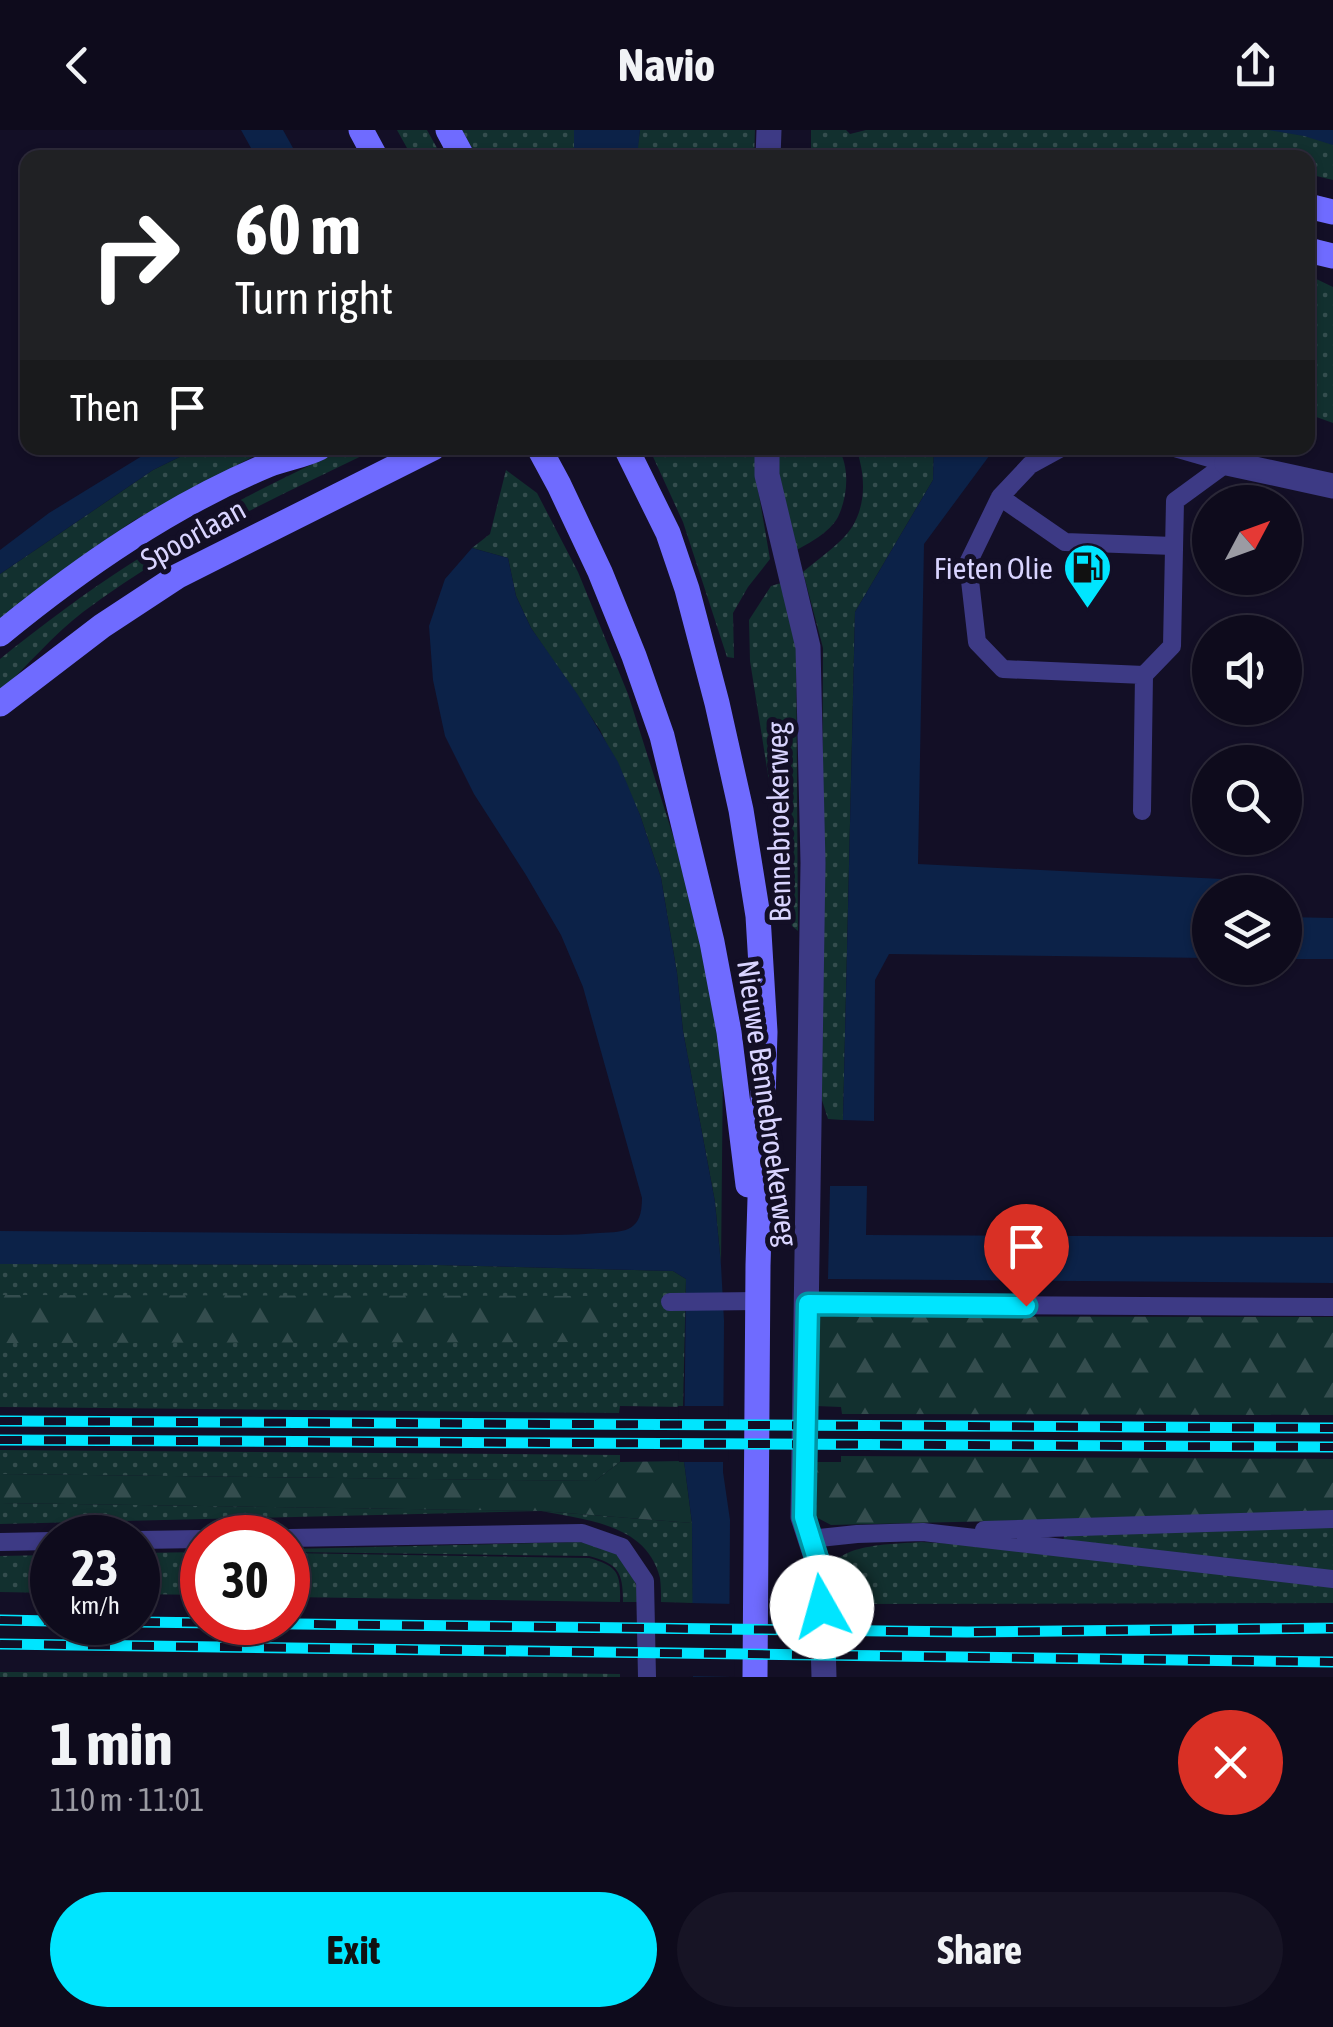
<!DOCTYPE html>
<html lang="en">
<head>
<meta charset="utf-8">
<style>
  :root { --surface:#0e0b1c; --page:#171425; --text:#f1f3f6; --muted:#9b9ba3; --line:#2e2b3b; --accent:#00e5ff }
  body { margin:0; font-family:"Asap Condensed",sans-serif; background:var(--page); color:var(--text); height:100vh; display:flex; flex-direction:column; font-size:38px; white-space:nowrap }
  * { box-sizing:border-box; margin:0 }
  p { font-size:32px; color:var(--muted) }
  .icon { flex:none; width:55px; height:55px; fill:none; stroke:currentColor; stroke-width:2; stroke-linecap:round; stroke-linejoin:round }
  .map { position:relative; height:1547px; overflow:hidden }
  .drawer { display:flex; flex-direction:column; background:var(--surface); flex:1 }
  .drawer>* { flex:none }
  .banner { position:absolute; left:20px; top:20px; width:1295px; height:305px; border-radius:20px; box-shadow:0 2px 8px #0004,0 0 0 2px var(--line); background:#202124; color:#fff; overflow:hidden }
  .needle { width:65px; rotate:49deg }
  .fabs { position:absolute; left:1192px; top:355px; display:grid; gap:20px }
  .fabs a { display:grid; place-items:center; width:110px; height:110px; border-radius:50%; background:var(--surface); box-shadow:0 2px 8px #0004,0 0 0 2px var(--line); font-size:50px }
  .speed { position:absolute; left:30px; top:1385px; display:flex; gap:20px; font-size:50px; font-weight:700; text-align:center }
  .speed>* { display:grid; place-content:center; width:130px; height:130px; border-radius:50%; background:var(--surface); box-shadow:0 2px 8px #0004,0 0 0 2px var(--line); line-height:1 }
  .speed small { font-size:25px; font-weight:400 }
  .speed .limit { border:15px solid #d22; background:#fff; color:#111 }
  .pin { position:absolute; display:grid; place-items:center; width:85px; height:85px; color:#fff; margin:-102px -42px; border-radius:50% 50% 50% 0; rotate:-45deg; box-shadow:0 0 10px #0007 }
  .pin .icon { rotate:45deg }
  .me { position:absolute; width:110px; margin:-55px; rotate:353deg; stroke-linejoin:round; filter:drop-shadow(0 0 8px #0008) }
  .turn { display:flex; align-items:center; gap:35px; height:210px; padding:0 50px; font-size:45px }
  .turn .icon { width:130px; height:130px; stroke-width:2.5 }
  .turn b { display:block; font-size:70px; line-height:85px }
  .then { display:flex; align-items:center; height:95px; padding:0 50px; background:#0003; gap:20px; font-size:38px }
  .round { display:grid; place-items:center; flex:none; width:105px; height:105px; border-radius:52px; background:var(--page) }
  .head { display:flex; align-items:center; justify-content:space-between; height:170px; padding:0 50px }
  h1 { font-size:60px; font-weight:700; line-height:75px }
  .cta { display:flex; gap:20px; margin-top:auto; padding:20px 50px }
  .cta a { flex:1; height:115px; border-radius:60px; background:var(--accent); color:#111; font-size:40px; font-weight:700; line-height:115px; text-align:center }
  .cta a+a { background:var(--page); color:var(--text) }
  header { display:flex; justify-content:space-between; align-items:center; height:130px; padding:0 50px; background:var(--surface); font-size:45px; font-weight:700 }
  .map>svg:first-child { display:block }
  .green { fill:url(#green-dots) }
  .forest { fill:url(#forest-firs) }
  .water { fill:#0c2248 }
  .pier { fill:#130f26 }
  .lines { fill:none; stroke-linecap:round; stroke-linejoin:round }
  .lane { stroke:#3d3a85; stroke-width:18 }
  .street { stroke:#3d3a85; stroke-width:25 }
  .secondary { stroke:#6f6bff; stroke-width:25 }
  .rail-casing { stroke:#00e5ff; stroke-width:11 }
  .rail { stroke:#130f26; stroke-width:8; stroke-dasharray:22; stroke-linecap:butt }
  .route-casing { stroke:#0095a6; stroke-width:25 }
  .route { stroke:#00e5ff; stroke-width:18 }
  .labels { text-anchor:middle; dominant-baseline:central; stroke-width:10; stroke-linejoin:round; paint-order:stroke }
  .street-label { font-size:30px; fill:#d9d4ff; stroke:#130f26 }
  .poi-label { font-size:30px; fill:#d9d4ff; stroke:#130f26; text-anchor:end }
</style>
</head>
<body>
<header><svg class="icon" aria-label="back" viewBox="0 0 24 24"><path d="M15 5l-7 7 7 7"/></svg>Navio<svg class="icon" aria-label="share" viewBox="0 0 24 24"><path d="M12 15V3M7 8l5-5 5 5M5 13v7h14v-7"/></svg></header>
<div class="map">
<svg width="1333" height="1547" viewBox="0 0 1333 1547">
  <defs>
    <pattern id="green-dots" width="8" height="8" patternUnits="userSpaceOnUse" patternTransform="scale(2.5)"><rect width="8" height="8" fill="#12302f"/><path d="M2 2h.1M6 6h.1" fill="none" stroke="#344d4e" stroke-width="1.8" stroke-linecap="round"/></pattern>
    <pattern id="forest-firs" width="22" height="20" patternUnits="userSpaceOnUse" patternTransform="scale(2.5)"><rect width="22" height="20" fill="#12302f"/><path d="M5 1l3.5 6h-7zM16 11l3.5 6h-7z" fill="#344d4e"/></pattern>
  </defs>
  <rect width="100%" height="100%" fill="#130f26"/>
  <path class="green" d="M 397,0 L 427,0 L 442,27 L 412,27 Z
    M 462,0 L 574,0 L 574,27 L 477,27 Z
    M 640,0 L 755,0 L 754,27 L 636,28 Z
    M 811,0 L 846,0 L 850,4 L 866,0 L 1333,0 L 1333,50 L 1308,44 L 1308,28 L 1104,24 L 1020,28 L 811,27 Z
    M 1308,145 L 1333,157 L 1333,293 L 1308,284 Z
    M 198,318 L 269,318 L 133,391 L 91,420 L 0,489 L 0,444 L 153,340 Z
    M 346,318 L 378,318 C 277,367 173,414 83,482 C 53,505 27,536 0,562 L 0,529 C 42,495 85,463 130,434 C 199,389 272,353 346,318 Z
    M 649,318 L 755,318 L 755,342 L 770,429 L 748,457 L 733,483 L 734,528 L 727,527 L 683,392 Z
    M 779,318 L 838,318 C 850,337 848,366 838,387 C 830,402 809,414 794,421 L 779,350 Z
    M 856,318 L 934,318 L 933,350 L 855,482 L 843,990 L 828,989 L 821,967 L 823,518 L 803,442 C 817,430 843,412 852,397 C 867,373 865,343 856,318 Z
    M 506,340 L 537,363 L 578,442 L 628,564 L 690,759 L 723,928 L 721,1135 L 715,1072 L 683,901 L 677,843 L 661,748 L 640,685 L 600,600 L 531,498 L 516,466 L 508,428 L 472,418 L 490,404 Z
    M 781,453 L 796,502 L 798,801 L 792,796 L 750,531 L 749,490 L 771,456 Z
    M 0,1134 L 438,1135 L 673,1141 L 686,1149 L 683,1277 L 620,1276 L 619,1283 L 0,1277 Z
    M 0,1320 L 620,1325 L 620,1332 L 595,1351 L 0,1344 Z
    M 0,1373 L 541,1381 L 692,1393 L 693,1473 L 661,1472 C 661,1465 661,1456 660,1448 C 647,1394 586,1390 541,1381 L 0,1394 Z
    M 1333,1395 L 1333,1443 L 1063,1412 L 1064,1406 Z
    M 578,1412 C 618,1415 633,1433 640,1472 L 623,1472 C 623,1441 618,1434 589,1426 L 288,1422 L 288,1419 Z
    M 921,1412 L 978,1415 L 1333,1457 L 1333,1473 L 834,1474 C 833,1464 829,1450 831,1440 C 837,1413 898,1414 921,1412 Z
    M 202,1422 L 202,1465 L 138,1464 L 138,1423 Z
    M 288,1423 L 589,1428 C 617,1436 621,1442 620,1472 L 288,1467 Z
    M 52,1425 L 52,1463 L 0,1462 L 0,1426 Z
    M 0,1542 L 542,1543 L 620,1544 L 620,1547 L 0,1547 Z"/>
  <path class="forest" d="M 0,1165 L 603,1166 L 613,1182 C 609,1198 600,1207 585,1212 L 0,1213 Z
    M 816,1186 L 1333,1187 L 1333,1285 L 842,1284 L 841,1277 L 816,1276 Z
    M 841,1326 L 1333,1329 L 1333,1383 L 831,1395 L 814,1386 L 812,1376 L 817,1375 L 817,1332 L 841,1332 Z
    M 684,1331 L 692,1393 L 541,1381 L 0,1373 L 0,1344 L 595,1351 L 620,1332 Z"/>
  <path class="water" d="M 241,0 L 283,0 L 298,27 L 256,27 Z
    M 574,0 L 640,0 L 637,27 L 574,27 Z
    M 1269,0 L 1333,0 L 1333,15 L 1304,6 Z
    M 155,318 L 198,318 L 153,340 L 0,444 L 0,420 L 49,383 Z
    M 934,318 L 995,318 L 924,414 L 918,734 L 1262,751 L 1264,762 L 1210,762 L 1210,828 L 889,824 L 875,850 L 874,991 L 843,990 L 855,482 L 933,350 Z
    M 472,418 L 508,428 L 516,466 L 531,498 L 578,565 L 618,632 L 640,685 L 661,748 L 677,843 L 683,901 L 715,1072 L 721,1135 L 724,1191 L 723,1342 L 730,1390 L 729,1547 L 693,1547 L 692,1393 L 684,1331 L 686,1149 L 673,1141 L 438,1135 L 0,1134 L 0,1101 L 557,1105 C 571,1105 585,1104 599,1103 C 627,1102 642,1101 642,1068 L 583,857 L 561,805 L 526,745 L 474,664 L 445,606 L 433,550 L 429,496 L 445,449 Z
    M 1285,787 L 1333,788 L 1333,829 L 1285,829 Z
    M 830,1056 L 867,1056 L 866,1105 L 1333,1107 L 1333,1153 L 828,1149 Z"/>
  <path class="pier" d="M 678,1276 L 729,1276 L 728,1332 L 679,1332 Z
    M 688,1473 L 735,1474 L 734,1547 L 688,1546 Z"/>
  <g class="lines">
    <path class="lane" d="M 1061,318 L 1030,335 L 1000,367 L 1065,412 L 1173,416
      M 1000,367 L 968,433 L 977,512 L 1003,539 L 1144,545 L 1172,516 L 1175,371 L 1227,333 L 1175,318
      M 1142,681 L 1144,545
      M 670,1172 L 758,1171
      M 808,1174 L 1333,1177
      M 984,1400 L 1333,1389
      M 288,1408 L 582,1403 L 622,1417 L 645,1451 L 647,1547
      M 810,1409 L 857,1404 L 923,1402 L 1333,1449
      M 138,1410 L 202,1409
      M 0,1412 L 52,1411"/>
    <path class="street" d="M 768,28 L 769,0
      M 767,318 L 767,345 L 808,517 L 813,733 L 803,1387 L 821,1442 L 824,1547
      M 1227,333 L 1333,356"/>
    <path class="secondary" d="M 361,0 L 376,28
      M 448,0 L 463,28
      M 1308,76 L 1333,82
      M 1308,120 L 1333,126
      M 539,318 L 559,355 L 600,442 L 634,526 L 662,606 L 712,812 L 729,902 L 748,1055
      M 626,318 L 668,403 L 687,459 L 717,573 L 741,680 L 758,786 L 765,902 L 758,1135 L 755,1547
      M 0,504 C 82,437 170,376 268,335 C 285,328 303,326 319,318
      M 0,574 L 102,496 L 178,446 L 433,318"/>
    <defs>
      <path id="rail" d="M 0,1291 L 1333,1298
        M 0,1310 L 1333,1317
        M 0,1490 L 52,1491
        M 138,1492 L 967,1502 L 1333,1498
        M 0,1514 L 1333,1532"/>
    </defs>
    <use href="#rail" class="rail-casing"/>
    <use href="#rail" class="rail"/>
  </g>
  <g class="lines">
    <defs>
      <path id="route" d="M 822,1477 L 821,1442 L 804,1387 L 808,1174 L 1026,1176"/>
    </defs>
    <use href="#route" class="route-casing"/>
    <use href="#route" class="route"/>
  </g>
  <defs>
    <symbol id="fuel-pin" viewBox="-11 -11 22 30"><path d="M0 17L-7.5 6A9.5 9.5 0 1 1 7.5 6Z" fill="#00e5ff" stroke="#130f26"/><path d="M-5.5-6h7V0h2V4h1.3V-2.5L3-4.5l.8-.8L6-3V5H2.5V1h-1V6h-7ZM-4.2-4.7v3.2H.2V-4.7Z" fill="#111"/></symbol>
  </defs>
  <g fill-rule="evenodd">
    <use href="#fuel-pin" x="1060" y="410" width="55" height="75"/>
  </g>
  <g class="labels">
    <g class="street-label">
      <text transform="translate(193 404) rotate(-29)">Spoorlaan</text>
      <text transform="translate(778 692) rotate(-91)">Bennebroekerweg</text>
      <text transform="translate(768 973) rotate(82)">Nieuwe Bennebroekerweg</text>
    </g>
    <g class="poi-label">
      <text x="1053" y="438">Fieten Olie</text>
    </g>
  </g>
</svg>
<div class="fabs">
<a><svg class="needle" viewBox="-14 -14 28 28"><path d="M0-13l5 13h-10z" fill="#e53935"/><path d="M0 13l5-13h-10z" fill="#9b9ba3"/></svg></a>
<a><svg class="icon" aria-label="sound" viewBox="0 0 24 24"><path d="M4 9h4l5-4v14l-5-4H4zM17 9q2 3 0 6"/></svg></a>
<a><svg class="icon" aria-label="search" viewBox="0 0 24 24"><circle cx="10" cy="10" r="6"/><path d="M15 15l6 6"/></svg></a>
<a><svg class="icon" aria-label="layers" viewBox="0 0 24 24"><path d="M12 4l9 5-9 5-9-5zM3 14l9 5 9-5"/></svg></a>
</div>
<div class="speed"><div>23<small>km/h</small></div><div class="limit">30</div></div>
<div class="pin" style="left:1026px;top:1176px;background:#d93025"><svg class="icon" aria-label="arrive" viewBox="0 0 24 24"><path d="M6 21V4h12l-3 4 3 4H6"/></svg></div>
<svg class="me" style="left:822px;top:1477px" viewBox="-20 -20 40 40"><circle r="19" fill="#fff"/><path d="M0-13L10 11 0 6-10 11z" fill="#00e5ff"/></svg>
<div class="banner">
<div class="turn"><svg class="icon" aria-label="right" viewBox="0 0 24 24"><path d="M7 20v-9h11M14 6l5 5-5 5"/></svg><div><b>60 m</b>Turn right</div></div>
<div class="then">Then<svg class="icon" aria-label="arrive" viewBox="0 0 24 24"><path d="M6 21V4h12l-3 4 3 4H6"/></svg></div>
</div>
</div>
<section class="drawer">
<div class="head"><div><h1>1 min</h1><p>110 m · 11:01</p></div><a class="round" style="background:#d93025;color:#fff"><svg class="icon" aria-label="close" viewBox="0 0 24 24"><path d="M6 6l12 12M18 6L6 18"/></svg></a></div>
<div class="cta"><a>Exit</a><a>Share</a></div>
</section>
</body>
</html>
